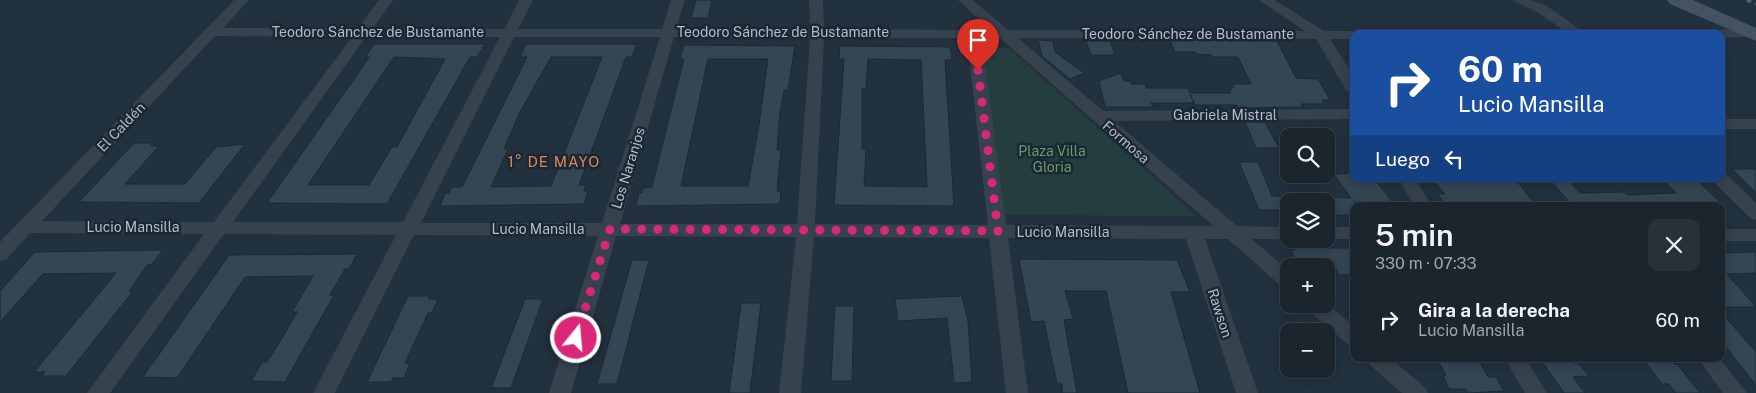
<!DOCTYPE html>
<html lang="es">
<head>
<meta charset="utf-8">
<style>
  :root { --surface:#1a252e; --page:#27313a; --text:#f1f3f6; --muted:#9fa5aa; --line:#38424a }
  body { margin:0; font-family:"Public Sans",sans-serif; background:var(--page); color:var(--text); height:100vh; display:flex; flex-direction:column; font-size:19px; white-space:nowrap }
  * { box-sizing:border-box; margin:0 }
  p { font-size:16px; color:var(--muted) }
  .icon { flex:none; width:28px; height:28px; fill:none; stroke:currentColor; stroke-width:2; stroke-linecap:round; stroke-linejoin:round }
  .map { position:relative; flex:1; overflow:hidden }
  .details { position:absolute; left:1350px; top:202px; width:375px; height:160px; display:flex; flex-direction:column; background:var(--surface); border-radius:10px; box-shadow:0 2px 12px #0003,0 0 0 1px var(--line) }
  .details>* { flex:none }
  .banner { position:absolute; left:1350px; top:30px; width:375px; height:152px; border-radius:10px; box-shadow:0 2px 12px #0003,0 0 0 1px var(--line); background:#1a4fa0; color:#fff; overflow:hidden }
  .buttons { position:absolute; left:1280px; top:128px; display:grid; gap:10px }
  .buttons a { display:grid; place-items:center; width:55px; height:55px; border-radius:10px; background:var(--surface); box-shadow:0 2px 12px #0003,0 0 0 1px var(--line); font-size:25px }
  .pin { position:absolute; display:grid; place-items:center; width:42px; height:42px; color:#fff; margin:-51px -21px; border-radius:50% 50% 50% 0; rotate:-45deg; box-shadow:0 0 5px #0007 }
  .pin .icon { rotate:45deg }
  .me { position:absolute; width:55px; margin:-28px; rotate:17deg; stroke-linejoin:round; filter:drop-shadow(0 0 4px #0008) }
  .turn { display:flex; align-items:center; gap:18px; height:105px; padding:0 25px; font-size:22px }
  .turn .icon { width:65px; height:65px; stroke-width:2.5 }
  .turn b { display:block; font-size:35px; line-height:42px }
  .then { display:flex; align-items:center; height:48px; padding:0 25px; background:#0003; gap:10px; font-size:19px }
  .round { display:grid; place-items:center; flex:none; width:52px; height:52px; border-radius:10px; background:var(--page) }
  .summary { display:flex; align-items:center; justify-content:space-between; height:85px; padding:0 25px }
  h1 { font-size:30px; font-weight:600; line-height:38px }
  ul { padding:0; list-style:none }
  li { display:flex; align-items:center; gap:15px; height:65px; padding:0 25px }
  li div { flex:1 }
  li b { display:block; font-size:19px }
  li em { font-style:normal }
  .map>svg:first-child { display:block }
  .green { fill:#243e3f }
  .building { fill:#344554; stroke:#1d2935; fill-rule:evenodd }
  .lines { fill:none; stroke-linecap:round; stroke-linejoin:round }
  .street { fill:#36424e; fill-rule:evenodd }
  .secondary { fill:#445261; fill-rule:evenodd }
  .rail { stroke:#586775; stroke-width:3; stroke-dasharray:4.5 4.5; stroke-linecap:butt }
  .route { stroke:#db2777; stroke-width:9; stroke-dasharray:0 16.2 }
  .labels { text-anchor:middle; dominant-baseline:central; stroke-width:5; stroke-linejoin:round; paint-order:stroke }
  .street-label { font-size:14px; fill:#b2bdc9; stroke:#1b2733 }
  .park-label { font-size:14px; fill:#679b6e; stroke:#1b2733 }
  .neighbourhood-label { font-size:15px; letter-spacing:1px; fill:#da865c; stroke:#1b2733 }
</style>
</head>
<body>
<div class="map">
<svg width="1756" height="393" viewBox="0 0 1756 393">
  <rect width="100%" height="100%" fill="#22313e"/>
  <path class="green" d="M 983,48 L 1009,48 L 1196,216 L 1004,215 Z"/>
  <path class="building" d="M 696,0 L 712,0 L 708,18 L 691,18 Z
    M 1038,40 L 1053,41 L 1055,52 L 1084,73 L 1070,79 L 1042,56 Z
    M 1170,40 L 1277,41 L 1296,78 L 1318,79 L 1330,100 L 1322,100 L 1324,104 L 1301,104 L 1303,107 L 1238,108 L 1237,105 L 1195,105 L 1190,94 L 1194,103 L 1151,103 L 1153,107 L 1105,107 L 1099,81 L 1121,73 L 1124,81 L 1130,81 L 1131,84 L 1145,84 L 1146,88 L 1188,88 L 1190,93 L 1231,93 L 1229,90 L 1232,90 L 1230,87 L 1234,87 L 1232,84 L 1251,84 L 1238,57 L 1212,57 L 1211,55 L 1196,54 L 1195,52 L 1175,52 Z
    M 1086,41 L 1110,41 L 1115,55 L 1091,55 Z
    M 374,44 L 485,44 L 477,57 L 470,57 L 387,204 L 267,203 L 359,72 L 369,57 L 365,57 ZM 394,57 L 445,59 L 397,147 L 392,147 L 369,185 L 308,185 Z
    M 526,44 L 637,44 L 632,57 L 626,57 L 579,185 L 586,185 L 584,191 L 588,191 L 584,204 L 440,206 L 445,193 L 449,193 L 452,187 L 462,187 L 527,57 L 520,57 ZM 551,57 L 602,57 L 551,186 L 491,187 L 508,149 L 504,149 L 520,112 Z
    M 684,45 L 795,46 L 788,90 L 784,90 L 780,113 L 777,150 L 781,150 L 777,191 L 781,191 L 780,204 L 636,206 L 639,193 L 642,193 L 643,188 L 652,187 L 684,59 L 680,59 ZM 708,59 L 768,59 L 759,125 L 748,186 L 681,186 Z
    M 840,46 L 950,47 L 952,60 L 945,60 L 954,206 L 834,205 L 844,59 L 839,59 ZM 868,59 L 921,60 L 927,187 L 864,186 L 866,149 L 862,149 L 862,89 L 866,89 Z
    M 1245,122 L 1265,122 L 1279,148 L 1256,148 Z
    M 134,143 L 153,143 L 150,146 L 159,146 L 125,184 L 185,184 L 216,147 L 245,144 L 199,203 L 79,202 Z
    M 1239,162 L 1258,162 L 1272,196 L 1289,197 L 1289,210 L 1259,210 Z
    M 1732,169 L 1756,169 L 1756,193 Z
    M 1354,173 L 1354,179 L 1374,179 L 1396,206 L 1358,206 L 1354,201 L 1354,215 L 1326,215 L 1326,197 L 1351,198 L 1334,174 Z
    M 1433,179 L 1515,179 L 1536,205 L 1446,206 L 1438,194 L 1445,194 Z
    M 1549,179 L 1567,179 L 1580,193 L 1624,192 L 1628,195 L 1676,193 L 1662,179 L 1696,179 L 1724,206 L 1573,206 Z
    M 1303,248 L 1354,248 L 1354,275 L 1339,275 L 1336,269 L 1326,269 L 1326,266 L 1309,266 L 1308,263 L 1296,263 L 1291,250 Z
    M 163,250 L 151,265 L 147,265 L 129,291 L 133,291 L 66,376 L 42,376 L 45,372 L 34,372 L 116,273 L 43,274 L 0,322 L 0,291 L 35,252 Z
    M 1756,252 L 1756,273 L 1727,274 L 1756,307 L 1721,307 L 1721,253 Z
    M 357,254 L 349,269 L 345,269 L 330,295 L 334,295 L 285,382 L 251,381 L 262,362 L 267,362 L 281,340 L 297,312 L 292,312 L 313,276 L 245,277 L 177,378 L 143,377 L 229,255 Z
    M 1019,259 L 1177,260 L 1190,292 L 1171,292 L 1200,393 L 1128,393 L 1106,291 L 1065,291 L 1073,319 L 1064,320 L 1077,393 L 1062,393 L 1062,384 L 1057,384 L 1044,321 L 1031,322 Z
    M 632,260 L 649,260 L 617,384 L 597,384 Z
    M 408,296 L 430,296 L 428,299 L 438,299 L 432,313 L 428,313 L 405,363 L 410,363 L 404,378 L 393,378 L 391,382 L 367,382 Z
    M 962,296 L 968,321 L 972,382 L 954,383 L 947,318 L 898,321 L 895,299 Z
    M 525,299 L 543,299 L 511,388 L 491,388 Z
    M 741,303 L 761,303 L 750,393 L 729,393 Z
    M 835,306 L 854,306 L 852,381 L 831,381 Z
    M 1721,312 L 1756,352 L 1756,385 L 1725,346 L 1721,346 Z
    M 1451,359 L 1478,359 L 1488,377 L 1496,377 L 1504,391 L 1468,393 L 1466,389 L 1449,389 L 1443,375 L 1446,375 L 1438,361 L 1452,361 Z
    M 1540,359 L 1569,359 L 1572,363 L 1578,363 L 1589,376 L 1573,377 L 1585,393 L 1564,393 Z
    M 1643,359 L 1670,359 L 1674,364 L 1677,364 L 1700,393 L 1676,393 L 1669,384 L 1662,384 Z"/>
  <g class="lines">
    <path class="street" d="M 234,0 L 249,0 L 223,28 L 358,28 L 379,0 L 393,0 L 373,28 L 504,29 L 519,0 L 533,0 L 518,29 L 662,29 L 671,0 L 685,0 L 676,29 L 810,29 L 809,0 L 823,0 L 824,29 L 991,30 L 958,0 L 973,0 L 1008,30 L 1305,31 L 1259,0 L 1275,0 L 1324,31 L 1354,31 L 1360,34 L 1354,34 L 1354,39 L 1330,39 L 1354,77 L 1354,95 L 1346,90 L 1316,39 L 1018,38 L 1103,111 L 1354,109 L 1354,119 L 1114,121 L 1237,226 L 1289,227 L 1289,239 L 1291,239 L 1252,239 L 1289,271 L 1289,289 L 1282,287 L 1228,239 L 1205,239 L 1258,393 L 1236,393 L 1186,239 L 1008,238 L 1028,393 L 1006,393 L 989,238 L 814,237 L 801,393 L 779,393 L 796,237 L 616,236 L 571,393 L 549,393 L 598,236 L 414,235 L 335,393 L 313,393 L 396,235 L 224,234 L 110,393 L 87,393 L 204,234 L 30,233 L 7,259 L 0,261 L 0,242 ZM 215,36 L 352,37 L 214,222 L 42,221 ZM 366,37 L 500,37 L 403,222 L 233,222 ZM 514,37 L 660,37 L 602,223 L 421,223 ZM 674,37 L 810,38 L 797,224 L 620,224 ZM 824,38 L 967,38 L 988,225 L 815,224 ZM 982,38 L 1000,38 L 1213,226 L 1006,225 Z
      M 1512,0 L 1531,0 L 1547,6 L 1586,34 L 1569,34 L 1537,12 Z
      M 1751,29 L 1756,30 L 1756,36 L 1721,38 L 1721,34 L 1686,34 L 1693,30 Z
      M 1721,119 L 1756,119 L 1756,129 L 1721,129 Z
      M 1721,173 L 1727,175 L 1756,203 L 1756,220 L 1750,218 L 1715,183 L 1713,179 L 1721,179 Z
      M 1399,179 L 1415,179 L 1432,206 L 1414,206 Z
      M 1326,227 L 1354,227 L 1354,239 L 1324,239 L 1326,239 Z
      M 1721,229 L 1756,229 L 1756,241 L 1721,241 Z
      M 1326,303 L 1354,326 L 1354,346 L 1347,344 L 1307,309 L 1304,304 Z
      M 1367,359 L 1391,359 L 1425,387 L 1428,393 L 1402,393 L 1370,365 Z
      M 1505,359 L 1526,359 L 1547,393 L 1525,393 Z
      M 1698,359 L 1720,359 L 1747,393 L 1723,393 Z"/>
    <path class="secondary" d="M 1667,0 L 1693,0 L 1756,28 L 1756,41 L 1670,4 Z"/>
    <path class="rail" d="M 1747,0 L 1756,4"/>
  </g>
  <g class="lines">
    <path class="route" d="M 576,338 L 610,229 L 998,231 L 978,70"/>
  </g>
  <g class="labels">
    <g class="street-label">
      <text x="378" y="32">Teodoro Sánchez de Bustamante</text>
      <text x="783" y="32">Teodoro Sánchez de Bustamante</text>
      <text x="1188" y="34">Teodoro Sánchez de Bustamante</text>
      <text x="1225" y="115">Gabriela Mistral</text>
      <text transform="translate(121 127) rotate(-46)">El Caldén</text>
      <text transform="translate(1126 142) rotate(41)">Formosa</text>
      <text transform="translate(628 168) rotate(-73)">Los Naranjos</text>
      <text x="133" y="227">Lucio Mansilla</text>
      <text x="538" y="229">Lucio Mansilla</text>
      <text x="1063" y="232">Lucio Mansilla</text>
      <text transform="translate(1220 313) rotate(72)">Rawson</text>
    </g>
    <g class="park-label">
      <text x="1052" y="151">Plaza Villa<tspan x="1052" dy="16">Gloria</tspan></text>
    </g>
    <g class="neighbourhood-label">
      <text x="554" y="161">1° DE MAYO</text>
    </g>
  </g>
</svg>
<div class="buttons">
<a><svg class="icon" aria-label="search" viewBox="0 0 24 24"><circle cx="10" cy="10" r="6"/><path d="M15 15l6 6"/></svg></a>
<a><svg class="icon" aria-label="layers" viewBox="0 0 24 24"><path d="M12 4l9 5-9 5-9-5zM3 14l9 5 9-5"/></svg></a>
<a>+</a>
<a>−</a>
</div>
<div class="pin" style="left:978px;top:70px;background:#d93025"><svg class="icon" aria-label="arrive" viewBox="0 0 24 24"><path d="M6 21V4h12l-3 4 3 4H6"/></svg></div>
<svg class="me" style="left:576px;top:338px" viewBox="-20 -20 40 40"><circle r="17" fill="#db2777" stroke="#fff" stroke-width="3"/><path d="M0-11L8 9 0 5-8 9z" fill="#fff"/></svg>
<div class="banner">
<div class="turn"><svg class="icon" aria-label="right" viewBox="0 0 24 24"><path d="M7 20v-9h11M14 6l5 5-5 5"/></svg><div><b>60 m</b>Lucio Mansilla</div></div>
<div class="then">Luego<svg class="icon" aria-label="left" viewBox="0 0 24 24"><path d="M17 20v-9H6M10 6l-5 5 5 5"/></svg></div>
</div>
<section class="details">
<div class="summary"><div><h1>5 min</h1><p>330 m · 07:33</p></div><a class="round"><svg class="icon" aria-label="close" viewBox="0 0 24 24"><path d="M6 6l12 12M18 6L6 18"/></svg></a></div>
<ul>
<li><svg class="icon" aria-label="right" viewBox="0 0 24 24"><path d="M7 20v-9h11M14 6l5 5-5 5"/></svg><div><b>Gira a la derecha</b><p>Lucio Mansilla</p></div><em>60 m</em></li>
</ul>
</section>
</div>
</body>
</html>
